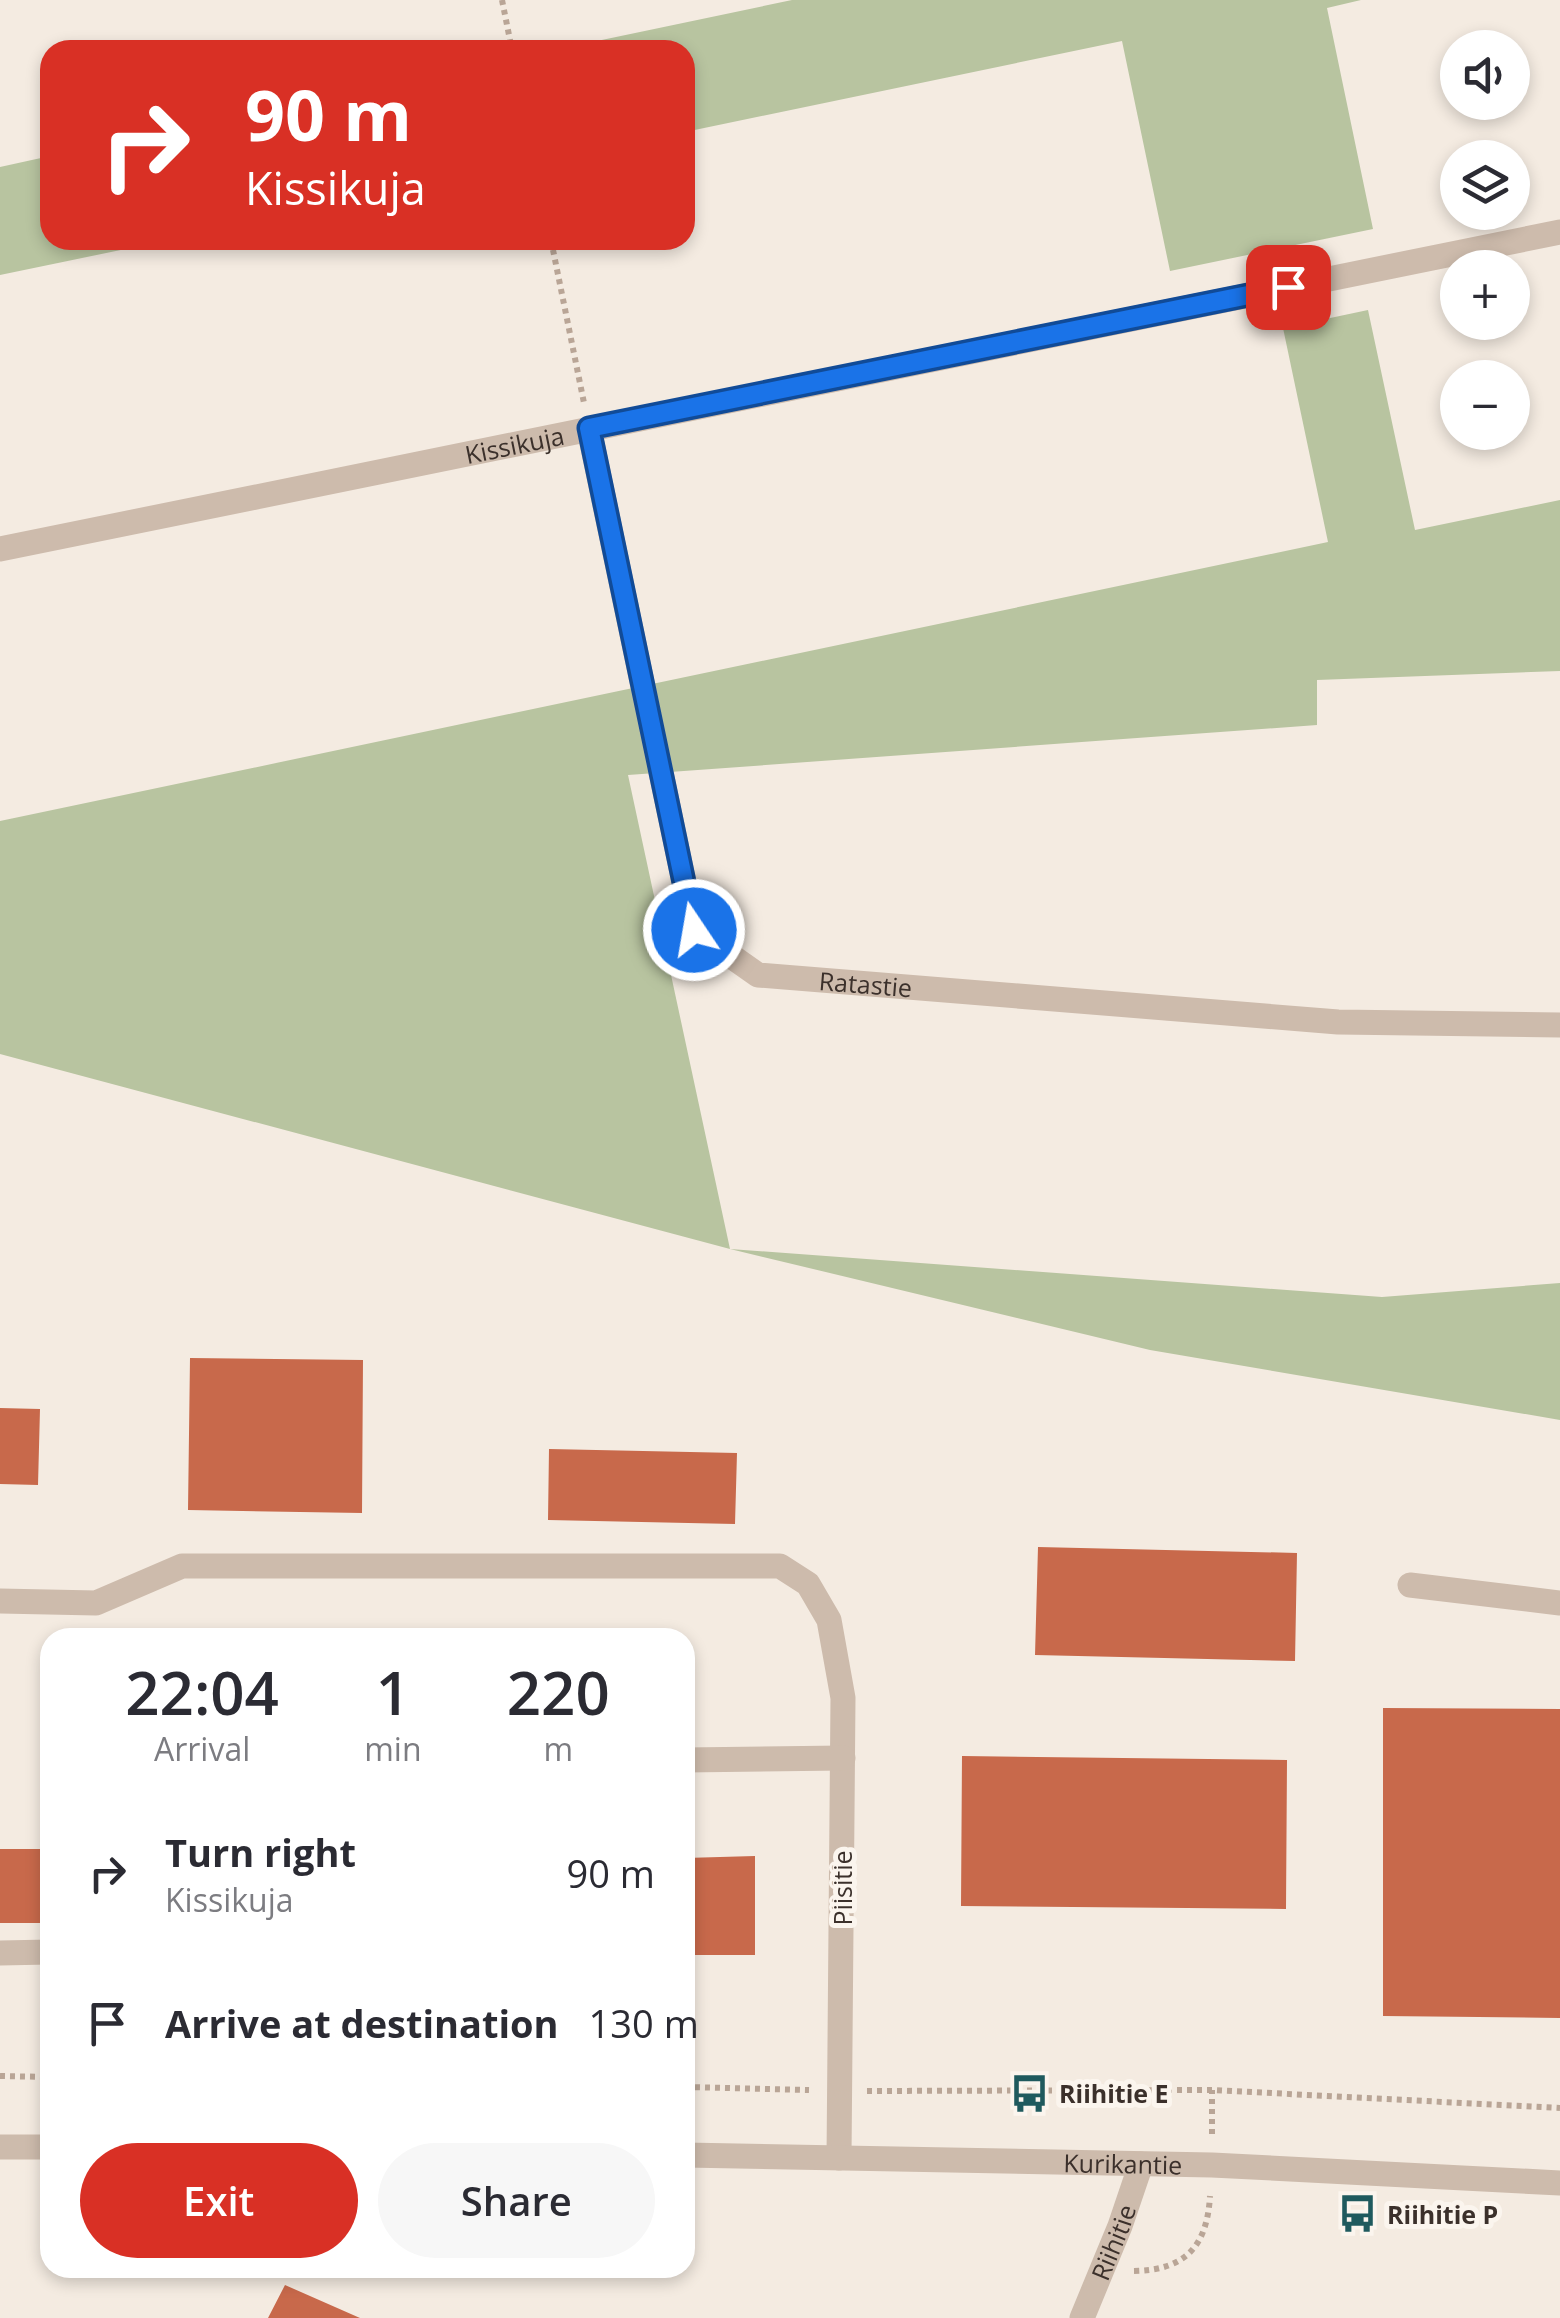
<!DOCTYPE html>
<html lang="en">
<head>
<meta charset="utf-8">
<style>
  :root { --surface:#fff; --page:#f7f7f7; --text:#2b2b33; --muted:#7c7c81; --accent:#d93025 }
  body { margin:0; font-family:"Open Sans",sans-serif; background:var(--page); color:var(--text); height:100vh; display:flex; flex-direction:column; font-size:38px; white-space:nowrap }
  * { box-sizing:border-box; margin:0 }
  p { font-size:32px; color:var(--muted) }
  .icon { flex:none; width:55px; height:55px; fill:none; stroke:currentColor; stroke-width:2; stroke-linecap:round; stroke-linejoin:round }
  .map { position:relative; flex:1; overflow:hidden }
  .side { position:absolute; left:40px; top:1628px; width:655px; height:650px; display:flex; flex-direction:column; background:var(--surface); border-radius:30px; box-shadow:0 5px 15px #0003 }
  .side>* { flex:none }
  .banner { position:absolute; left:40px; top:40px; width:655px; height:210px; border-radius:30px; box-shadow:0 5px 15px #0003; background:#d93025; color:#fff; overflow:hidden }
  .buttons { position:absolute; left:1440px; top:30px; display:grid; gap:20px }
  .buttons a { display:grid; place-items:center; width:90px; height:90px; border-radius:50%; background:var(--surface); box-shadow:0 5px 15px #0003; font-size:50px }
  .pin { position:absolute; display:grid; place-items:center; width:85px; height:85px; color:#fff; margin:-42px; border-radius:20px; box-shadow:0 5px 15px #0006 }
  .me { position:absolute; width:110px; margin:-55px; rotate:348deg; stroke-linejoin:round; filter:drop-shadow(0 0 8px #0008) }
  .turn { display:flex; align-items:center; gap:35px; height:210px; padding:0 40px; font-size:45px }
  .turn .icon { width:130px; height:130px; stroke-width:2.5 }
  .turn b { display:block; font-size:70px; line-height:85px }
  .eta { display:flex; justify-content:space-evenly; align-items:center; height:170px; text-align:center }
  .eta b { font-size:60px; font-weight:600; line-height:70px }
  .button { display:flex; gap:20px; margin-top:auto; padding:20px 40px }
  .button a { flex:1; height:115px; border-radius:60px; background:var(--accent); color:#fff; font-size:40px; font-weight:600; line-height:115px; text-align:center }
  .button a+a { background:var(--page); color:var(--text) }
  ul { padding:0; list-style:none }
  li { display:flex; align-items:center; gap:30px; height:150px; padding:0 40px }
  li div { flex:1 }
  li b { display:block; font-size:38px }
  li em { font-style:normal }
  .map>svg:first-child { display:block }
  .green { fill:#b8c4a0 }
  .building { fill:#c8694b }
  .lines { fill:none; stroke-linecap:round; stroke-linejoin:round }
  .path { stroke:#b9a596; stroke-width:6; stroke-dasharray:5 5; stroke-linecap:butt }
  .minor { stroke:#cdbbac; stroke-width:25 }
  .route-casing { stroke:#114b97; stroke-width:25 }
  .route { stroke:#1a73e8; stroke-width:18 }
  .labels { text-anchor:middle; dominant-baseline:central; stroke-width:10; stroke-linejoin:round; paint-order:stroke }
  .street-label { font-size:25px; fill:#3b302b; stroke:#fbf5ee }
  .poi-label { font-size:25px; font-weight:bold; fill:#3b302b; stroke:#fbf5ee; text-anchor:start }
</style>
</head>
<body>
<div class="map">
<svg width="1560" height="2318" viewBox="0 0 1560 2318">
  <rect width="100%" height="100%" fill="#f4ebe1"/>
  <path class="green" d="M 792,0 L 1361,0 L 1327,8 L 1373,229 L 1170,271 L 1122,41 L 685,132 L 685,50 L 554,50 Z
    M 50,156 L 50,240 L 169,240 L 0,275 L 0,167 Z
    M 1368,310 L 1415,530 L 1560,500 L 1560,671 L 1317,680 L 1317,725 L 628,775 L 730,1249 L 1382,1297 L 1560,1283 L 1560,1420 L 1150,1350 L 730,1249 L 0,1054 L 0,821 L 1328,542 L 1283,328 Z"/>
  <path class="building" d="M 190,1358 L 363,1360 L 362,1513 L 188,1510 Z
    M 0,1408 L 40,1409 L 38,1485 L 0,1484 Z
    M 549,1449 L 737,1453 L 735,1524 L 548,1520 Z
    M 1038,1547 L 1297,1553 L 1295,1661 L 1035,1655 Z
    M 1383,1708 L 1560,1709 L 1560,2018 L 1383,2016 Z
    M 962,1756 L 1287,1760 L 1286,1909 L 961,1906 Z
    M 0,1849 L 50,1849 L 50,1923 L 0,1923 Z
    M 755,1856 L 755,1955 L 685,1955 L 685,1858 Z
    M 285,2285 L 360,2318 L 268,2318 Z"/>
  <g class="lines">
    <path class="path" d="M 502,0 L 512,50
      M 551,240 L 584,403
      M 0,2076 L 50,2077
      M 685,2087 L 809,2090
      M 867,2091 L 1212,2090 L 1560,2108
      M 1212,2134 L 1212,2090
      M 1134,2271 C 1185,2270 1207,2247 1210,2196"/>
    <g class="minor">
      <path id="s1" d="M 589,429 L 694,930 L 758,975 L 1338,1022 L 1560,1025"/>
      <path id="s2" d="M 0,549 L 1560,232"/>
      <path d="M 1410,1585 L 1560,1603"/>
      <path d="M 0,1601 L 96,1603 L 182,1566 L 780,1566 L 808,1584 L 829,1620 L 843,1698 L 839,2158"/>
      <path d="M 685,1760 L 843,1758"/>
      <path d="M 0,1953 L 50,1952"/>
      <path d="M 0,2147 L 50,2147"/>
      <path id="s3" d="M 685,2155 L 1212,2165 L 1560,2183"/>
      <path id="s4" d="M 1082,2318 L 1120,2226 L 1141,2164"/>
    </g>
  </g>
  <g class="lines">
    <defs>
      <path id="route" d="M 694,930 L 589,428 L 1288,287"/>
    </defs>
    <use href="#route" class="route-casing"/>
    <use href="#route" class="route"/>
  </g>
  <defs>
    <symbol id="bus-bare" viewBox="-9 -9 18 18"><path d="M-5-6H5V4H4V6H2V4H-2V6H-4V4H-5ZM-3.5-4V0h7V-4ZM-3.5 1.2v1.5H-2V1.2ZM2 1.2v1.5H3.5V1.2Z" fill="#1f5a5e" stroke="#fbf5ee" stroke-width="2.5" paint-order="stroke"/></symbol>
  </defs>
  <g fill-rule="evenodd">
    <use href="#bus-bare" x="1002" y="2066" width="55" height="55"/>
    <use href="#bus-bare" x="1330" y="2186" width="55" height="55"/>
  </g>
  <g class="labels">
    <g class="street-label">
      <text stroke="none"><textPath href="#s2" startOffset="525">Kissikuja</textPath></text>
      <text stroke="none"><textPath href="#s1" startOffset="698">Ratastie</textPath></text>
      <text transform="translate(842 1888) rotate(-90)">Piisitie</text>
      <text stroke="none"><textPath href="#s3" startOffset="438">Kurikantie</textPath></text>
      <text stroke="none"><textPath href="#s4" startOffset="82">Riihitie</textPath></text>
    </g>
    <g class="poi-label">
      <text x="1059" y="2093">Riihitie E</text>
      <text x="1387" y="2214">Riihitie P</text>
    </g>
  </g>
</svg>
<div class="buttons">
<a><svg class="icon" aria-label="sound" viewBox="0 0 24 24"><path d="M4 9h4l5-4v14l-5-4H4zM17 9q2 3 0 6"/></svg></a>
<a><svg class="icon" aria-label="layers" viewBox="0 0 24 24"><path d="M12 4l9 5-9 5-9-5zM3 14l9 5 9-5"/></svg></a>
<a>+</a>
<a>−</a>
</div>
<div class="pin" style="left:1288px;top:287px;background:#d93025"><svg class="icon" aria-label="arrive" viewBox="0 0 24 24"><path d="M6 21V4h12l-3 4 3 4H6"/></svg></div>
<svg class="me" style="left:694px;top:930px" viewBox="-20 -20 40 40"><circle r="17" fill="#1a73e8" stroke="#fff" stroke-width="3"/><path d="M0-11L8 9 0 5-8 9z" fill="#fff"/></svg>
<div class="banner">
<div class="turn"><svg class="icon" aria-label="right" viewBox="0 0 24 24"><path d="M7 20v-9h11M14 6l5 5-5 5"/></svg><div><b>90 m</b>Kissikuja</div></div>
</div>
<section class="side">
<div class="eta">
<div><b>22:04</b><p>Arrival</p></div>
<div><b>1</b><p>min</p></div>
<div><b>220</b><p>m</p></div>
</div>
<ul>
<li><svg class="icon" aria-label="right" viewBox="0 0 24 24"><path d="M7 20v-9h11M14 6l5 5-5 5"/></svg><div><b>Turn right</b><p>Kissikuja</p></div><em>90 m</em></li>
<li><svg class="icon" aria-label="arrive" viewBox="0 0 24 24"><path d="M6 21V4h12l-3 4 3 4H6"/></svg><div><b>Arrive at destination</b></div><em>130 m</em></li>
</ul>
<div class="button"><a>Exit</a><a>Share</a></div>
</section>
</div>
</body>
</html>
